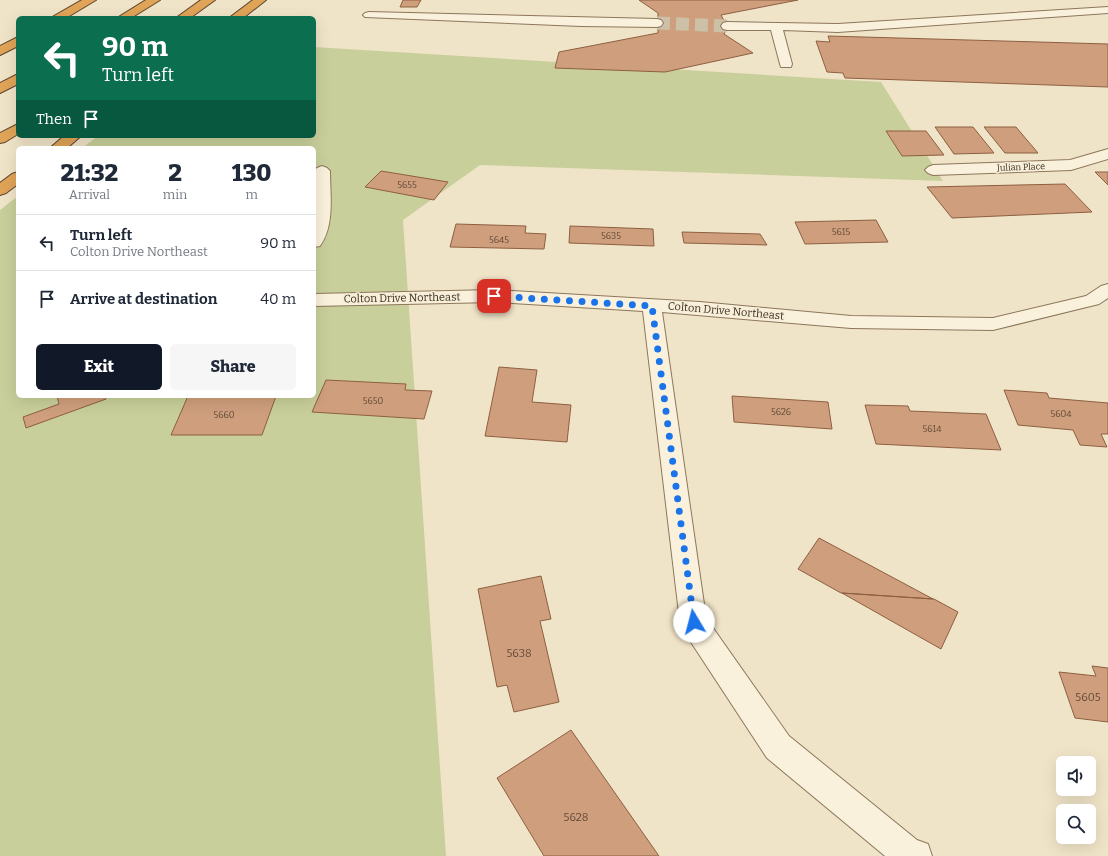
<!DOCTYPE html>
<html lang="en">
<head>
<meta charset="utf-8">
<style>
  :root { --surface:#fff; --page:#f6f6f7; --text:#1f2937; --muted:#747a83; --line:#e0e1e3; --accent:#111827 }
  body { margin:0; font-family:Bitter,serif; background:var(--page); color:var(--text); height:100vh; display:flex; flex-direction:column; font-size:15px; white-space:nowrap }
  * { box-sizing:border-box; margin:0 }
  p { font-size:13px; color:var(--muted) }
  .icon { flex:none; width:22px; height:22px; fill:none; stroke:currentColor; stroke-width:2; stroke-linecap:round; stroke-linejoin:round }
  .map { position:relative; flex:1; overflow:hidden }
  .drawer { position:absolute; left:16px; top:146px; width:300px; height:252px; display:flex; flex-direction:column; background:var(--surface); border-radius:6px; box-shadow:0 4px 16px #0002 }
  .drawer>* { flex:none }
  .hud { position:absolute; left:16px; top:16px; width:300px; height:122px; border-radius:6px; box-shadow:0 4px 16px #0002; background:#0b6e4f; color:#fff; overflow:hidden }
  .fabs { position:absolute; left:1056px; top:756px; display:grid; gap:8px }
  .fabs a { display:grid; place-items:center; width:40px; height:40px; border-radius:6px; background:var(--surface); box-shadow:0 4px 16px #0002; font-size:20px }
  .pin { position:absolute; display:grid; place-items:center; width:34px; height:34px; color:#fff; margin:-17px; border-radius:8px; box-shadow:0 2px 6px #0006 }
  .me { position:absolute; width:44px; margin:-22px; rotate:352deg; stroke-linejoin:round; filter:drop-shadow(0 0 3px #0008) }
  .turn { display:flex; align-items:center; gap:14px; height:84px; padding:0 20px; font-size:18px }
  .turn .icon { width:52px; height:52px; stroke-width:2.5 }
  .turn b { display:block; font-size:28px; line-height:34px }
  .then { display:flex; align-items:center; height:38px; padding:0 20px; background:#0003; gap:8px; font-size:15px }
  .eta { display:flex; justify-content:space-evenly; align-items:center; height:68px; text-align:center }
  .eta b { font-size:24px; font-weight:800; line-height:28px }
  .primary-button { display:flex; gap:8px; margin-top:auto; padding:8px 20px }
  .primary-button a { flex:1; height:46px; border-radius:6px; background:var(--accent); color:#fff; font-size:16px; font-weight:800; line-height:46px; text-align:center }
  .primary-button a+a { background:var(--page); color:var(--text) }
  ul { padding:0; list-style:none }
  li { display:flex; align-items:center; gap:12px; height:56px; padding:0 20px; border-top:1px solid var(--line) }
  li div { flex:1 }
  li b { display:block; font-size:15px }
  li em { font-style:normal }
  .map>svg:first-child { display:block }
  .green { fill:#c9cf9b }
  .building { fill:#cf9f7d; stroke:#8d5f41 }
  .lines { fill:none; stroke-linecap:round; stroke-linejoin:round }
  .minor-tunnel { stroke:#ccc0a6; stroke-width:13; stroke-dasharray:13 6; stroke-linecap:butt }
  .minor-casing { stroke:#8d765c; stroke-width:2 }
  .highway-casing { stroke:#5b4430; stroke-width:2 }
  .minor { fill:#faf1dc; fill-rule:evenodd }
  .highway { fill:#e0a458; fill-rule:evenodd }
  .route { stroke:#1a73e8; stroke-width:7; stroke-dasharray:0 12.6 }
  .labels { text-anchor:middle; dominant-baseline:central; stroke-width:3; stroke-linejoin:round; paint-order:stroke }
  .far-street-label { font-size:9px; fill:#3d2e20; stroke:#f7eed8 }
  .number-label { font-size:9px; fill:#624a37 }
  .street-label { font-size:11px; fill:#3d2e20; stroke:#f7eed8 }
  .near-number-label { font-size:11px; fill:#624a37 }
</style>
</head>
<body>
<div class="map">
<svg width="1108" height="856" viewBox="0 0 1108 856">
  <rect width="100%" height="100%" fill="#f0e4c8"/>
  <path class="green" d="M 314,47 L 881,82 L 943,181 L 480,165 L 403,220 L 446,856 L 0,856 L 0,210 L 18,196 L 18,396 L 314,396 L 314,148 L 82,148 L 98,136 L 314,136 Z"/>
  <path class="building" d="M 403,0 L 421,0 L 417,7 L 400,7 Z
    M 639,0 L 798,0 L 721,15 L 727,26 L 724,34 L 753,53 L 665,72 L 555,68 L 559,52 L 658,33 L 658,13 Z
    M 828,36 L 1108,44 L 1108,87 L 845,78 L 843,73 L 827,72 L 816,41 L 830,42 Z
    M 935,127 L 973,127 L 994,153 L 954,154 Z
    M 984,127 L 1016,127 L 1038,153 L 1005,153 Z
    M 886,131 L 926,131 L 944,155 L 902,156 Z
    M 381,171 L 448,182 L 434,200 L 365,187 Z
    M 1095,172 L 1108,172 L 1108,185 Z
    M 1065,184 L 1092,212 L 952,218 L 927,187 Z
    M 876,220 L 888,242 L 805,244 L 795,222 Z
    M 456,224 L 526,226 L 525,233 L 546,234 L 544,249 L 450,247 Z
    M 570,226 L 653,229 L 654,246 L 569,243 Z
    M 682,232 L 760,234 L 767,245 L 684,243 Z
    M 499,367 L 537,370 L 532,402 L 571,405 L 567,442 L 485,436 Z
    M 326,380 L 406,384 L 405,390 L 432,391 L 424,419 L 312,412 Z
    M 1004,390 L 1047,393 L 1049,398 L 1108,403 L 1108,434 L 1101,434 L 1107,447 L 1080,445 L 1073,430 L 1018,425 Z
    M 57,396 L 105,396 L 106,399 L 26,428 L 23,417 L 59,404 Z
    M 188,396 L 276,396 L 262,435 L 171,435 Z
    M 732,396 L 828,402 L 832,429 L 734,422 Z
    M 865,405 L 908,406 L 910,411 L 986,414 L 1001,450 L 876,444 Z
    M 819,538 L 933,599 L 841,593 L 798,569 Z
    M 541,576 L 551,619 L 540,621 L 559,702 L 514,712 L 507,685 L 497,687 L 478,589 Z
    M 842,593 L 934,599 L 958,612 L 941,649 Z
    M 1092,666 L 1108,668 L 1108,722 L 1075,718 L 1059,672 L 1096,676 Z
    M 571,730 L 659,856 L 544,856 L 497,778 Z"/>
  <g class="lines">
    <path class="minor-tunnel" d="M 657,23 L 727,26"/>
    <defs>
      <path id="minor" d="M 1108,7 L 1108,13 L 838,32 L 783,30 L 792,64 L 791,67 L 781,67 L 780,64 L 771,30 L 727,30 L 723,29 L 721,26 L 723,23 L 727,22 L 838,24 Z
        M 369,12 L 657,19 L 661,20 L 663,23 L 661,26 L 657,27 L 581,26 L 365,17 L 363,15 L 365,13 Z
        M 1108,149 L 1108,159 L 1071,170 L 933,175 L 928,173 L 925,170 L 928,167 L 933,165 L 1070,160 Z
        M 322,166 L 327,168 L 330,171 C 330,195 335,225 320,246 L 314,247 L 314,171 L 317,168 Z
        M 1108,284 L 1108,298 L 1099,304 L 993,330 L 851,328 L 662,312 L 706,618 L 789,736 L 917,840 L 928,844 L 932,856 L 885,856 L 767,758 L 683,630 L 680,622 L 643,311 L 494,302 L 314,306 L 314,294 L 494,290 L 700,302 L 851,316 L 993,318 L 1086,296 L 1101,286 Z"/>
      <path id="highway" d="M 82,0 L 96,0 L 66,18 L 52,18 L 54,16 Z
        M 146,0 L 160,0 L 131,18 L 117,18 Z
        M 201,0 L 215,0 L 190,18 L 176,18 Z
        M 253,0 L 266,0 L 243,18 L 229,18 Z
        M 18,37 L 18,46 L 0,55 L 0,46 Z
        M 18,74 L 18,84 L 0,93 L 0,83 Z
        M 18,124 L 18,134 L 5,142 L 0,143 L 0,133 Z
        M 64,136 L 81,136 L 67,148 L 50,148 Z
        M 18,172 L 18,184 L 6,193 L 0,195 L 0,183 L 12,174 Z"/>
    </defs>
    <use href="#minor" class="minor-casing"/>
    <use href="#highway" class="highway-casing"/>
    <use href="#minor" class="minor"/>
    <use href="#highway" class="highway"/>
  </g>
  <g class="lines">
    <path class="route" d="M 494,296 L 652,306 L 694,622"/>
  </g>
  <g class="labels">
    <g class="far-street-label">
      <text transform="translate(1021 167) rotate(-2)">Julian Place</text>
    </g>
    <g class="number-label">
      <text x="407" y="185">5655</text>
      <text x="841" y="232">5615</text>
      <text x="611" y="236">5635</text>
      <text x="499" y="240">5645</text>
      <text x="373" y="401">5650</text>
      <text x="781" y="412">5626</text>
      <text x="1061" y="414">5604</text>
      <text x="224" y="415">5660</text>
      <text x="932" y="429">5614</text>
    </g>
    <g class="street-label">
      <text transform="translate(402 298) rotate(-1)">Colton Drive Northeast</text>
      <text transform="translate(726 311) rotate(5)">Colton Drive Northeast</text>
    </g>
    <g class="near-number-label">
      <text x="519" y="653">5638</text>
      <text x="1088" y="697">5605</text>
      <text x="576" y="817">5628</text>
    </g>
  </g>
</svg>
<div class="fabs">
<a><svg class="icon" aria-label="sound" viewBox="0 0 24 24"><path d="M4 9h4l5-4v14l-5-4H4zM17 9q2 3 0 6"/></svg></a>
<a><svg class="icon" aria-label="search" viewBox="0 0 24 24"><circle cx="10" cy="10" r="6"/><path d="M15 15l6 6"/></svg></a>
</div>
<div class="pin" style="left:494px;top:296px;background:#d93025"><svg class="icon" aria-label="arrive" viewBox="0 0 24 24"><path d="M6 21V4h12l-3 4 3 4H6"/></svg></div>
<svg class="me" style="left:694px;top:622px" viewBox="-20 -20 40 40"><circle r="19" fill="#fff"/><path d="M0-13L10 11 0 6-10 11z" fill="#1a73e8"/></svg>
<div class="hud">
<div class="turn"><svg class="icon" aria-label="left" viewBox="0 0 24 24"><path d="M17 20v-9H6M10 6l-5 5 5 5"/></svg><div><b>90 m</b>Turn left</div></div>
<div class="then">Then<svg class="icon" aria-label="arrive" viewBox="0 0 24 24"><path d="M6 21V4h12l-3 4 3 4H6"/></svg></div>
</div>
<section class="drawer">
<div class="eta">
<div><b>21:32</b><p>Arrival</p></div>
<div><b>2</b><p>min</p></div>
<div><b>130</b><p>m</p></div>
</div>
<ul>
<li><svg class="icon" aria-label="left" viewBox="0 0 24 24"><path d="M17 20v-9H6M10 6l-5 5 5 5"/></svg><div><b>Turn left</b><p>Colton Drive Northeast</p></div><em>90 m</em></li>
<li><svg class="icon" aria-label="arrive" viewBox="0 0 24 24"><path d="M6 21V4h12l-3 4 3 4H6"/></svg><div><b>Arrive at destination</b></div><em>40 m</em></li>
</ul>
<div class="primary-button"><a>Exit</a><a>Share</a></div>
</section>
</div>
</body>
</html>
